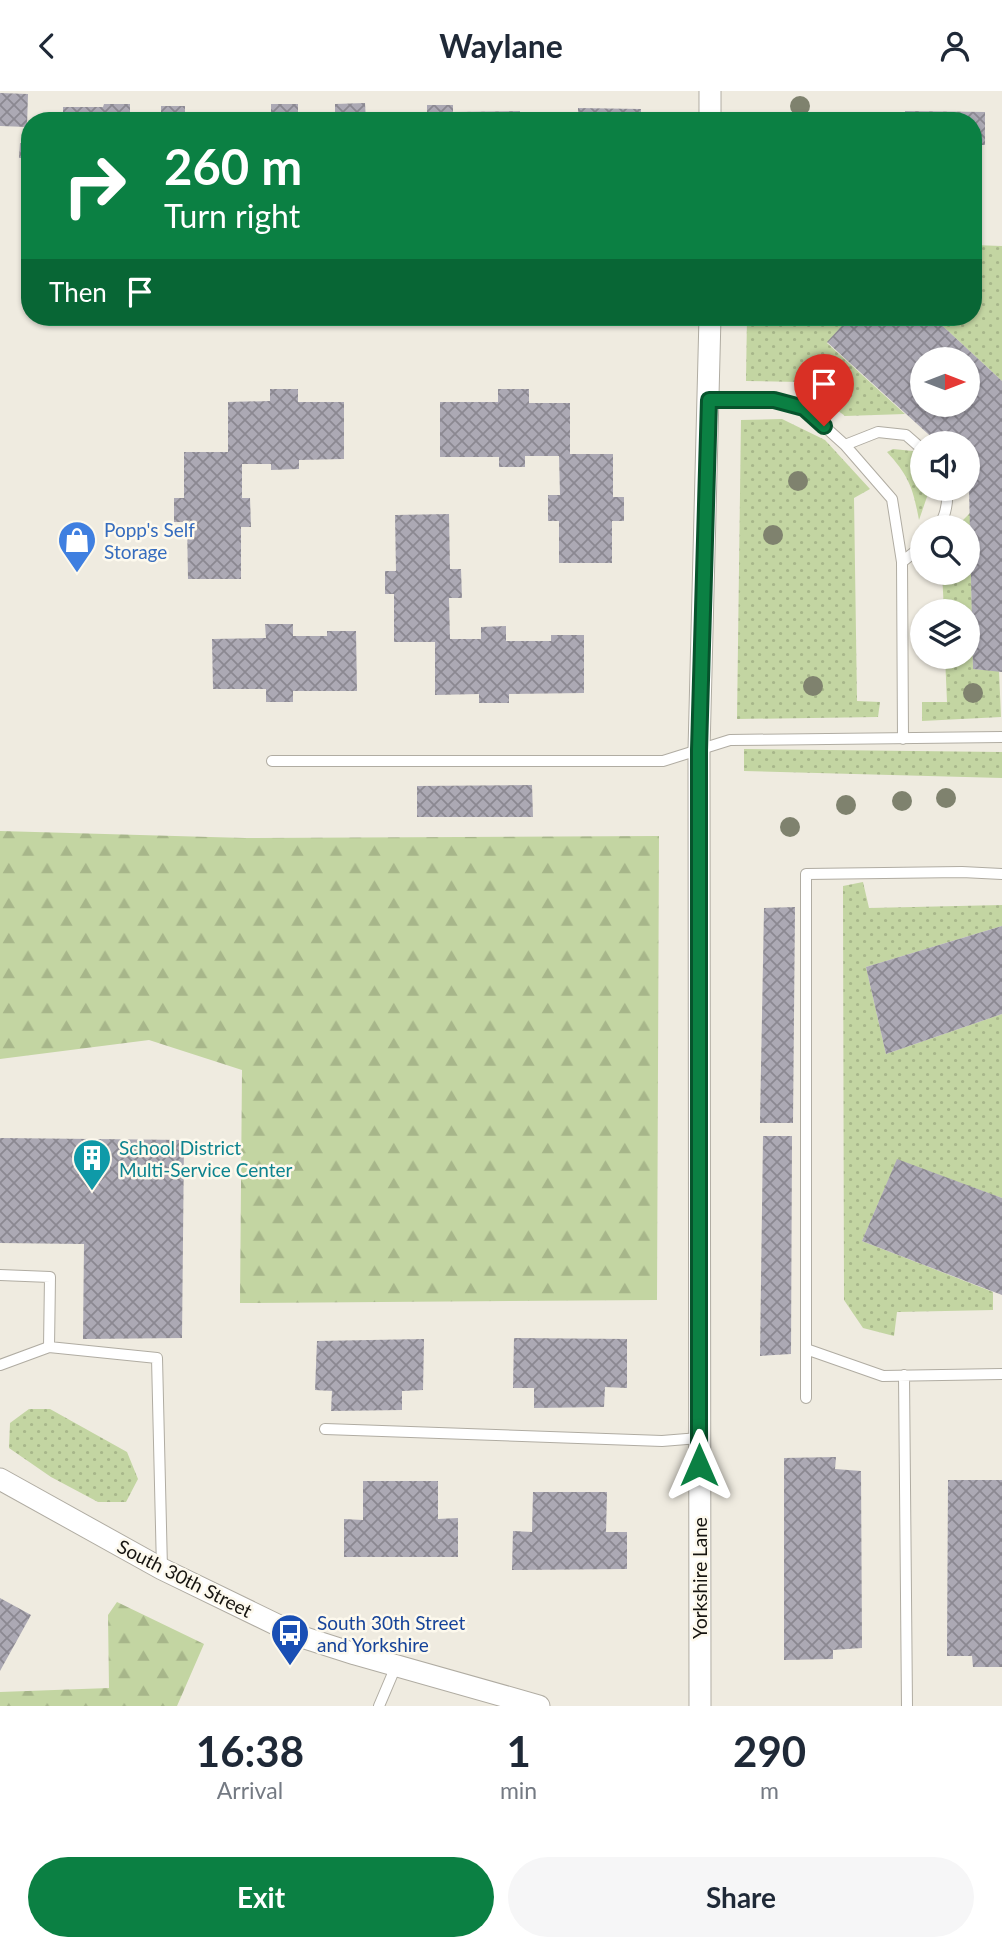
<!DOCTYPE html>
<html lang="en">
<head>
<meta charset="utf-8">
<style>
  :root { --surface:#fff; --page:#f6f6f7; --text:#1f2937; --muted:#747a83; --accent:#0b8043 }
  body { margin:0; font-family:Lato,sans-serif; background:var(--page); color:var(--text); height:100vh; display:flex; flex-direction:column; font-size:26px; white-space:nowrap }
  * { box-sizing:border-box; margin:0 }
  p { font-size:23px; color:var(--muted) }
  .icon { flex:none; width:38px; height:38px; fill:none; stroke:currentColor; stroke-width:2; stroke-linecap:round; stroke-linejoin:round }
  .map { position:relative; height:1615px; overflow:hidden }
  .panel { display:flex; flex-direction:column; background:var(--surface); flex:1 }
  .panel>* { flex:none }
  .hud { position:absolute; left:21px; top:21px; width:961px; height:214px; border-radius:28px; box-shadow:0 2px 5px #0004; background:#0b8043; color:#fff; overflow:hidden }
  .needle { width:46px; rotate:90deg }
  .tools { position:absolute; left:910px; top:256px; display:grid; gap:14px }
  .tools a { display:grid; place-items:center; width:70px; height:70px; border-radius:50%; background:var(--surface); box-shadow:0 2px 5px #0004; font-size:35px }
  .pin { position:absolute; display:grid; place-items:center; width:60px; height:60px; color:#fff; margin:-72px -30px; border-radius:50% 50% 50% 0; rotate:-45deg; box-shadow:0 0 7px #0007 }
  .pin .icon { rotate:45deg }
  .me { position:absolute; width:77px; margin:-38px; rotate:0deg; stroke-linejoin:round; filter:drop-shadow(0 0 5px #0008) }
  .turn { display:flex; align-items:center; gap:24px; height:147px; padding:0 28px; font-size:32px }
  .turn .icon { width:91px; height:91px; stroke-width:2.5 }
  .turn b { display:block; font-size:49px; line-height:60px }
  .then { display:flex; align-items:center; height:66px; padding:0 28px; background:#0003; gap:14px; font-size:26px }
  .eta { display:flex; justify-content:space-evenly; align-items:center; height:119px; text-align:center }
  .eta b { font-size:42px; font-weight:700; line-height:49px }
  .primary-button { display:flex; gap:14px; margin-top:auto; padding:14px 28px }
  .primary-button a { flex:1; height:80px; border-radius:42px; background:var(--accent); color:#fff; font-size:28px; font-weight:700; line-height:80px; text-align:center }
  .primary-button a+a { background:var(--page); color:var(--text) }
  header { display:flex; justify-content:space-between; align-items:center; height:91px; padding:0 28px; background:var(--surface); font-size:32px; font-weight:700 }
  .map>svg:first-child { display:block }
  .grass { fill:url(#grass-dots) }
  .forest { fill:url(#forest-firs) }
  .building { fill:url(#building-cross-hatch); fill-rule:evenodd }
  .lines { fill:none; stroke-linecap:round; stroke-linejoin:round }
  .lane-casing { stroke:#b0aca2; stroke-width:12 }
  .street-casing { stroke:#b0aca2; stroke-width:23 }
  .lane { stroke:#fff; stroke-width:10 }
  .street { stroke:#fff; stroke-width:21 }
  .tree { fill:#7f826e }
  .route-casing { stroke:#07532c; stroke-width:18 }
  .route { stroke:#0b8043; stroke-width:12 }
  .labels { text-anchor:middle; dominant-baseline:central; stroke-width:5; stroke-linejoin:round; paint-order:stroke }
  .shop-label { font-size:19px; fill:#366cbe; stroke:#fdf9ed; text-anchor:start }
  .culture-label { font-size:19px; fill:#0d838f; stroke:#fdf9ed; text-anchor:start }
  .street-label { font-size:19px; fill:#161410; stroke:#fdf9ed }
  .transit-label { font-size:19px; fill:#164399; stroke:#fdf9ed; text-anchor:start }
</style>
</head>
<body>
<header><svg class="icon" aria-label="back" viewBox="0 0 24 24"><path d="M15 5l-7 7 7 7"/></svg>Waylane<svg class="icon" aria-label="person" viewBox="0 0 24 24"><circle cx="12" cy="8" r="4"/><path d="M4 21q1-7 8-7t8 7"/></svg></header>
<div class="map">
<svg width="1002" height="1615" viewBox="0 0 1002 1615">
  <defs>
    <pattern id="grass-dots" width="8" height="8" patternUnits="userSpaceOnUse" patternTransform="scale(1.75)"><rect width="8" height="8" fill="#c3d5a2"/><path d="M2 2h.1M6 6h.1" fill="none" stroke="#a7b68a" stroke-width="1.8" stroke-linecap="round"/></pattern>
    <pattern id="forest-firs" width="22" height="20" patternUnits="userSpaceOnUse" patternTransform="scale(1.75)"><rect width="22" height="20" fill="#c3d5a2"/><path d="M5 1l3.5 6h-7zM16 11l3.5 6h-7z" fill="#a7b68a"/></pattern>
    <pattern id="building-cross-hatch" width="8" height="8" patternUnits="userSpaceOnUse" patternTransform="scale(1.75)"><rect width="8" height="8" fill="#aca9b4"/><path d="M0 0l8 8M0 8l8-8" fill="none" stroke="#8b8891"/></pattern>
  </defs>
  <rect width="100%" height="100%" fill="#efebe0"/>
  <path class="grass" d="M 973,154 L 1002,155 L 1002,290 L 933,226 L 973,226 Z
    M 747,226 L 850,226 L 827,252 L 905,323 L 845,325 L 800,291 L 746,290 Z
    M 782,328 L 825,349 L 870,398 L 854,407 L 857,610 L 880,611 L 878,626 L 737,628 L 741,329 Z
    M 893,358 L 913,360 L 922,371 L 922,397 L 930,397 L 919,429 C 913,397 909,385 887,361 Z
    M 970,422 L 973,578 L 999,580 L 1001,626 L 922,630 L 922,611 L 947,611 L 945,565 L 968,565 L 968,520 L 944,520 L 942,481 L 968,481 L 968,436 L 956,436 Z
    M 744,658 L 1002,661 L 1002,687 L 744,680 Z
    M 863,791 L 869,817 L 1002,814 L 1002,835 L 866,876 L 886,963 L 1002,923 L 1002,1107 L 897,1069 L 862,1150 L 993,1201 L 993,1219 L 897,1221 L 894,1245 L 863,1237 L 844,1209 L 843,795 Z
    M 29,1318 L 50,1318 L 127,1361 L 138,1388 L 126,1411 L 98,1411 L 51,1386 L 9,1357 L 10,1332 Z"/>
  <path class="forest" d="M 0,740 L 245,747 L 659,745 L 657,1209 L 240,1212 L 242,979 L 149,949 L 0,968 Z
    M 117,1511 L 204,1553 L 177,1615 L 0,1615 L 0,1601 L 109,1597 L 108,1524 Z"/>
  <path class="building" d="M 0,2 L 28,3 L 27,36 L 0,35 Z
    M 365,12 L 366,30 L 335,30 L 335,13 Z
    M 104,13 L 130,13 L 130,30 L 63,30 L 63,16 L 103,16 Z
    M 271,13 L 298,13 L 298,30 L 271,30 Z
    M 427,14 L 453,14 L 453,21 L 520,20 L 520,30 L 427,30 Z
    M 161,15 L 185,15 L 185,30 L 161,30 Z
    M 578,17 L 641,18 L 641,30 L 578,30 Z
    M 905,20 L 985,21 L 985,54 L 973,54 L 973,30 L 905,30 Z
    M 20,52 L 30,52 L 30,67 L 19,67 Z
    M 850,226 L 933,226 L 1002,290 L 1002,581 L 973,578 L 968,352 L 938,352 L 827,251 ZM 922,268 L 968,268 L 968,313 L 922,313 Z
    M 270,298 L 298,298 L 298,311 L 344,311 L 344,368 L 299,369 L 299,378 L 271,379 L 271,373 L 242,373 L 242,407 L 250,407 L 251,436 L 241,436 L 241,488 L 188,488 L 187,431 L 174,431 L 174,407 L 184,407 L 184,361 L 228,361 L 228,311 L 270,310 Z
    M 498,298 L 529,298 L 529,312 L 570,312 L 570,363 L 613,363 L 613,406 L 624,406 L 624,430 L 612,430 L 612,472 L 559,472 L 559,430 L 548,430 L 548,404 L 560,404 L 559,365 L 525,365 L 525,376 L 499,376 L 499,366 L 440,366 L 440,311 L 498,311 Z
    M 449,423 L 450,478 L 461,478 L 462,507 L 449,507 L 450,548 L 481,548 L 481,536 L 506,535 L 506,550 L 551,550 L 551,544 L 584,544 L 584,602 L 509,603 L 509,612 L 479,612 L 479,603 L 435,604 L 435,551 L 394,551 L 394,503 L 385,503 L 385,480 L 396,480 L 395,424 Z
    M 265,533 L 293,533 L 293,545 L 327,545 L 327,540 L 356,540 L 357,600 L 293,600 L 293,611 L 266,611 L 266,598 L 213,598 L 212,548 L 266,547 Z
    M 532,694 L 533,726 L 417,726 L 417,695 Z
    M 795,816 L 793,1032 L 760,1032 L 764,817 Z
    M 1002,835 L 1002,923 L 886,963 L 866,876 Z
    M 763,1045 L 792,1045 L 791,1263 L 760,1265 Z
    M 0,1047 L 184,1049 L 182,1247 L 83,1248 L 84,1153 L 0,1152 Z
    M 897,1068 L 1002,1107 L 1002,1204 L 862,1150 Z
    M 514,1247 L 627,1248 L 627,1297 L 605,1296 L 604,1316 L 534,1317 L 534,1297 L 513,1297 Z
    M 424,1248 L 423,1299 L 402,1300 L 402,1319 L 331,1320 L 332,1300 L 315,1299 L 317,1250 Z
    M 836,1366 L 835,1378 L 861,1380 L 862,1557 L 833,1559 L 833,1568 L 784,1569 L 784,1367 Z
    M 948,1389 L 1002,1389 L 1002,1576 L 973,1576 L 972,1565 L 947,1565 Z
    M 363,1390 L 438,1390 L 438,1428 L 458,1427 L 458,1466 L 344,1466 L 344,1428 L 363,1429 Z
    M 533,1401 L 607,1401 L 606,1441 L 627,1441 L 627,1478 L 512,1479 L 513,1440 L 532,1441 Z
    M 0,1507 L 31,1524 L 0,1580 Z"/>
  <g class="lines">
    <defs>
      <path id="lane" d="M 180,227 L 710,227
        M 709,308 L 774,308 L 804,317 L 845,354 L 892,408 L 902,471 L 903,648
        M 845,354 L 878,341 L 906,344 L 922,358
        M 938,436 C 946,425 948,410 947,397
        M 902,471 L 922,455
        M 272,670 L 663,670 L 730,649 L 1002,646
        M 0,1184 L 50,1186 L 49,1256 L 157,1267 L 162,1478
        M 806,1258 L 883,1285 L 1002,1283
        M 0,1274 L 49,1256
        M 904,1284 L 907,1615
        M 806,1307 L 806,783 L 962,781 L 1002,783
        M 325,1338 L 662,1350 L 699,1347
        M 379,1615 L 396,1575"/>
      <path id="street" d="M 710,0 L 710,30
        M 0,1388 L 162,1478 L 302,1546 L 355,1563 L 539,1615
        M 700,1615 L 699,659 L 710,226"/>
    </defs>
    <use href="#lane" class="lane-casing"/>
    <use href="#street" class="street-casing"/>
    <use href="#lane" class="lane"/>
    <use href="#street" class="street"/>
  </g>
  <g class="tree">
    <circle cx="800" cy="15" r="10"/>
    <circle cx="836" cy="290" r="10"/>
    <circle cx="798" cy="390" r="10"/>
    <circle cx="773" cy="444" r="10"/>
    <circle cx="813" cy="595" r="10"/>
    <circle cx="973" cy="602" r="10"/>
    <circle cx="946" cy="707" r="10"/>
    <circle cx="902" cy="710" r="10"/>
    <circle cx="846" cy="714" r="10"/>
    <circle cx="790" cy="736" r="10"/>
  </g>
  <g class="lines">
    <defs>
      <path id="route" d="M 699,1374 L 699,659 L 709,309 L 774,309 L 804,317 L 824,335"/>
    </defs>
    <use href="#route" class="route-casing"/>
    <use href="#route" class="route"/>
  </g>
  <defs>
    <symbol id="shop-pin" viewBox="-11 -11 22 30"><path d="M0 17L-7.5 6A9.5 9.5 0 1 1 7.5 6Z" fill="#3f7fe0" stroke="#fdf9ed"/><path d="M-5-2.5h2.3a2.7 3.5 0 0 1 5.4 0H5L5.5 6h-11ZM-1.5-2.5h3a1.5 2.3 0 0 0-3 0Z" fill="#fff"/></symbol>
    <symbol id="building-pin" viewBox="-11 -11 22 30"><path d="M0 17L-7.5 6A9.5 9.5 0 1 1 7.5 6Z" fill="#0f9aa8" stroke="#fdf9ed"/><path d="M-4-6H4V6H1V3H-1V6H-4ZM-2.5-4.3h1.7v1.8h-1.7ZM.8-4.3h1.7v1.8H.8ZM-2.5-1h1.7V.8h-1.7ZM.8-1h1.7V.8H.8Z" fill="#fff"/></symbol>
    <symbol id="bus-pin" viewBox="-11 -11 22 30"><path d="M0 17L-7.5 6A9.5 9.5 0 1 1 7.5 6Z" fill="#1a4fb4" stroke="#fdf9ed"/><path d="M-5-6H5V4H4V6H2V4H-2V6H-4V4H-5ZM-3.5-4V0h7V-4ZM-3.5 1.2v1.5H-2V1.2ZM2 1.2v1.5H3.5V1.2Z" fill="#fff"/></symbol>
  </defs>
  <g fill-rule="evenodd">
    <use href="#shop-pin" x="55" y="427" width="44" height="60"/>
    <use href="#building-pin" x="70" y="1045" width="44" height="60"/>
    <use href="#bus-pin" x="268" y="1520" width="44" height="60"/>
  </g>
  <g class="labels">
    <g class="shop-label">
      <text x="104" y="438">Popp's Self<tspan x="104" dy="22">Storage</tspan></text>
    </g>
    <g class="culture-label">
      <text x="119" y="1056">School District<tspan x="119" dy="22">Multi-Service Center</tspan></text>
    </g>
    <g class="street-label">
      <text transform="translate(185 1487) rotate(27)">South 30th Street</text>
      <text transform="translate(699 1487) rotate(-90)">Yorkshire Lane</text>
    </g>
    <g class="transit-label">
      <text x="317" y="1531">South 30th Street<tspan x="317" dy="22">and Yorkshire</tspan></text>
    </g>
  </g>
</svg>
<div class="tools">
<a><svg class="needle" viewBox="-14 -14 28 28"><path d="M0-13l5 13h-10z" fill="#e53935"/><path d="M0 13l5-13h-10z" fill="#747a83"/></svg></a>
<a><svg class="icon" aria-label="sound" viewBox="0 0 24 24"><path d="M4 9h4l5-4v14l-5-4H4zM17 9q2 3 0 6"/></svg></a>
<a><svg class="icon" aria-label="search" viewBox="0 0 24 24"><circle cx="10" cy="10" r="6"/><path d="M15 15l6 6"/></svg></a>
<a><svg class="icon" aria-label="layers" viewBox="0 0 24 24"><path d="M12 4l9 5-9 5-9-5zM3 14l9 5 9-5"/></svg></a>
</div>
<div class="pin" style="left:824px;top:335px;background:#d93025"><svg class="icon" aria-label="arrive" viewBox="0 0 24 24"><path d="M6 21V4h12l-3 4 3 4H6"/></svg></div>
<svg class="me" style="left:699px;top:1374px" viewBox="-20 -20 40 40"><path d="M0-17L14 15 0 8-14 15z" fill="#0b8043" stroke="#fff" stroke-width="4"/></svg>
<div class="hud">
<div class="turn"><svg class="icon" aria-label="right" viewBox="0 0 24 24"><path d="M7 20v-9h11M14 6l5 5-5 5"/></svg><div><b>260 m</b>Turn right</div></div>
<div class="then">Then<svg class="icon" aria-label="arrive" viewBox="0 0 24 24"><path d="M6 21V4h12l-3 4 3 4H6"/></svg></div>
</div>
</div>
<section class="panel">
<div class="eta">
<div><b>16:38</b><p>Arrival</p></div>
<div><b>1</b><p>min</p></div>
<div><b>290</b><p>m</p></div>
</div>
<div class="primary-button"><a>Exit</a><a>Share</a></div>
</section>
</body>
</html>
